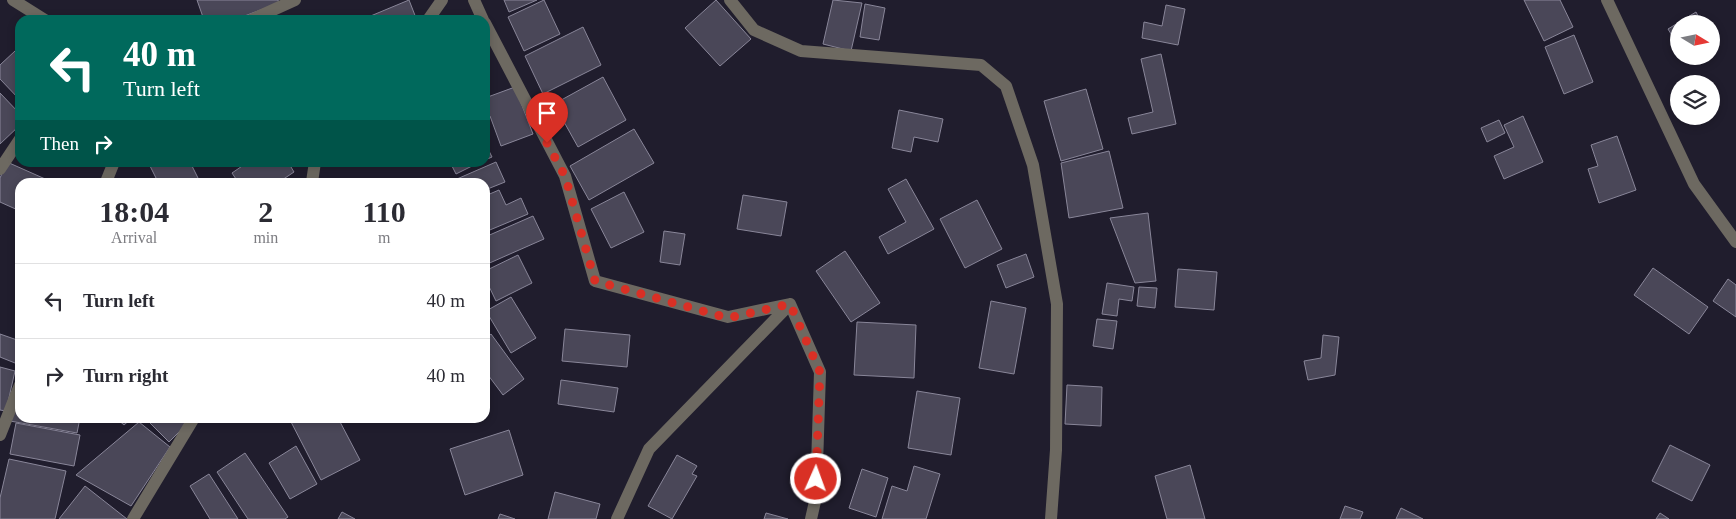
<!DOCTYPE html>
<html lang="en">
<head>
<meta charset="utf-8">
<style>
  :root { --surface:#fff; --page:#f7f7f7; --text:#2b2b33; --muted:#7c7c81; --line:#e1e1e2 }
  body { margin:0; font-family:Georgia,serif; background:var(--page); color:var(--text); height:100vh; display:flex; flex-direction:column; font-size:19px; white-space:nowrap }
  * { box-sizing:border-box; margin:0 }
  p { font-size:16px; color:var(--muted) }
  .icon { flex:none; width:28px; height:28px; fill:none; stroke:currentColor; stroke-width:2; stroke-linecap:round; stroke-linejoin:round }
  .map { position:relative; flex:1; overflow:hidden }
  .panel { position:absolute; left:15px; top:178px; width:475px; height:245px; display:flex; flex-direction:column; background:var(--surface); border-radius:15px; box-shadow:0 2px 8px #0003 }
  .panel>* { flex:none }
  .guide { position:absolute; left:15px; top:15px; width:475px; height:152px; border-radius:15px; box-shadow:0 2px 8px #0003; background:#00695c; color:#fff; overflow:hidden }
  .needle { width:32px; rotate:100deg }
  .buttons { position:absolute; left:1670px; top:15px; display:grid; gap:10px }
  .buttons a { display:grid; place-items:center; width:50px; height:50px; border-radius:50%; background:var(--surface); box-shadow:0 2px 8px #0003; font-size:25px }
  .pin { position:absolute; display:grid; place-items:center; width:42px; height:42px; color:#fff; margin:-51px -21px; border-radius:50% 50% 50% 0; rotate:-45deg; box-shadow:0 0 5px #0007 }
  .pin .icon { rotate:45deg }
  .me { position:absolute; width:55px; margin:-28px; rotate:2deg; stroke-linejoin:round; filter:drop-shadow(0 0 4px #0008) }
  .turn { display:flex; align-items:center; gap:18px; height:105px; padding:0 25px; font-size:22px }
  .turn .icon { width:65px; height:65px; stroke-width:2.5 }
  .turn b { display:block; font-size:35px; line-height:42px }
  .then { display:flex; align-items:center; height:48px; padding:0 25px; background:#0003; gap:10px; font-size:19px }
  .eta { display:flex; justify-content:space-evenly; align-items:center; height:85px; text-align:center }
  .eta b { font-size:30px; font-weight:700; line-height:35px }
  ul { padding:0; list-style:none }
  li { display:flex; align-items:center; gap:15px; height:75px; padding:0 25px; border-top:1px solid var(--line) }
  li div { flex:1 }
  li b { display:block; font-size:19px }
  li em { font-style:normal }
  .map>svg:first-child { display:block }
  .building { fill:#4a4758; stroke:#898699 }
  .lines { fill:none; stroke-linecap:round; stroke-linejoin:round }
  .street { stroke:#6d6961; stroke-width:12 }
  .route { stroke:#d93025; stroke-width:9; stroke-dasharray:0 16.2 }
</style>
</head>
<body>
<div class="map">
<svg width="1736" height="519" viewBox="0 0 1736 519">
  <rect width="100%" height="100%" fill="#201d2d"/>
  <path class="building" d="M 197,0 L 278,0 L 279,3 L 234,20 L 204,20 Z
    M 409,0 L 416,18 L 410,20 L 361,20 Z
    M 504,0 L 537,0 L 509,12 Z
    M 544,0 L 560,34 L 524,51 L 508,17 Z
    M 716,0 L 751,39 L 720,66 L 685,28 Z
    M 833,0 L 862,3 L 851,51 L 823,44 Z
    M 1524,0 L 1560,0 L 1573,27 L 1544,41 Z
    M 865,4 L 885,8 L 879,40 L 860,37 Z
    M 1166,5 L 1185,9 L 1178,45 L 1142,38 L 1144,22 L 1162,26 Z
    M 1696,12 L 1702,24 L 1679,24 L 1679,47 L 1668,29 Z
    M 583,27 L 601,65 L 543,94 L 525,56 Z
    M 1574,35 L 1593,82 L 1564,94 L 1545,47 Z
    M 15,51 L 20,55 L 20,100 L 0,79 L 0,65 Z
    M 1161,54 L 1176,124 L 1132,134 L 1128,118 L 1153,112 L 1141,59 Z
    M 1684,56 L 1698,56 L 1688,62 Z
    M 603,77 L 626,120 L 578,147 L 554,104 Z
    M 515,87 L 533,134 L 501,146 L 490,116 L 485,118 L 485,98 Z
    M 1086,89 L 1103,149 L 1061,161 L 1044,101 Z
    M 0,93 L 20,114 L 20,125 L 0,144 Z
    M 899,110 L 943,119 L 938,142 L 914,137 L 911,152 L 892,148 Z
    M 1523,116 L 1543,162 L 1504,179 L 1494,156 L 1514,147 L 1504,125 Z
    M 1499,120 L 1505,133 L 1487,142 L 1481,128 Z
    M 634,129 L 654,163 L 589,200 L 570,166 Z
    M 1617,136 L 1636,190 L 1599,203 L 1588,169 L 1598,166 L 1591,145 Z
    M 485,143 L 492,157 L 485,160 Z
    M 1109,151 L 1123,208 L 1069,218 L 1061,163 Z
    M 7,162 L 52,182 L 20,182 L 20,211 L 0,202 L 0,178 Z
    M 148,162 L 190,162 L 200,182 L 158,182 Z
    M 248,162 L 288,162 L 294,172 L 279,182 L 238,182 L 232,173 Z
    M 450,162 L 480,162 L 456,174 Z
    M 496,162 L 505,182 L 485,190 L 485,182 L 450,182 Z
    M 906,179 L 934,229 L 888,254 L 879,237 L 906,222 L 888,189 Z
    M 499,190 L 506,205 L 521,198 L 528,214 L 485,232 L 485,196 Z
    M 624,192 L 644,232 L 611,248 L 591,209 Z
    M 743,195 L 787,202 L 781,236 L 737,229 Z
    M 977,200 L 1002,249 L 965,268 L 940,219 Z
    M 1148,213 L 1156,281 L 1135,283 L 1110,218 Z
    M 533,216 L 544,239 L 485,265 L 485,237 Z
    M 664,231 L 685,234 L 680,265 L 660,262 Z
    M 845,251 L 880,303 L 851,322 L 816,271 Z
    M 1026,254 L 1034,277 L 1006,288 L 997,265 Z
    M 518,255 L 532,283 L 496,301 L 485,278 L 485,271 Z
    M 1653,268 L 1708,307 L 1689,334 L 1634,295 Z
    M 1178,269 L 1217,272 L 1214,310 L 1175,307 Z
    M 1728,279 L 1736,285 L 1736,317 L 1713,301 Z
    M 1107,283 L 1134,287 L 1132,301 L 1119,299 L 1117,316 L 1102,314 Z
    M 1139,287 L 1157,288 L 1155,308 L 1137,306 Z
    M 511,297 L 536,338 L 511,353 L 486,311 Z
    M 991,301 L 1026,308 L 1014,374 L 979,368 Z
    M 1097,319 L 1117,321 L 1113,349 L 1093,346 Z
    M 857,322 L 916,325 L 914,378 L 854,375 Z
    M 565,329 L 630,335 L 627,367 L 562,361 Z
    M 0,334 L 20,341 L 20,365 L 0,357 Z
    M 491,334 L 524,379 L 503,395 L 485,371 L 485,339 Z
    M 1323,335 L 1339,337 L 1335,375 L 1308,380 L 1304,361 L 1321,358 Z
    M 0,367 L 15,371 L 6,411 L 0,410 Z
    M 561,380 L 618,388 L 614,412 L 558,404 Z
    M 1067,385 L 1102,387 L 1101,426 L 1065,424 Z
    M 917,391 L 960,398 L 951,455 L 908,448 Z
    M 20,396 L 20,418 L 80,418 L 77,433 L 10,421 Z
    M 116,418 L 132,418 L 124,425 Z
    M 145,418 L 187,418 L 190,421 L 169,442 Z
    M 289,418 L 338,418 L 360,460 L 321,480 Z
    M 139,422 L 170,447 L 131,506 L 76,475 Z
    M 16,423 L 80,435 L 74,466 L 10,454 Z
    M 509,430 L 523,475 L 465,495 L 450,449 Z
    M 1670,445 L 1710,465 L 1692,501 L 1652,481 Z
    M 296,446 L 317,484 L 290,499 L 269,463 Z
    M 245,453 L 288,517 L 285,519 L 248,519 L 217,472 Z
    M 677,455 L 697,466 L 692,474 L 697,476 L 672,519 L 648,506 Z
    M 9,459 L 66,471 L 55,519 L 0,519 L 0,498 Z
    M 1190,465 L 1205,519 L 1167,519 L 1155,476 Z
    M 914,466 L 940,474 L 926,519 L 882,519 L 892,486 L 907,491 Z
    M 862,469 L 888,478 L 876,517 L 849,508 Z
    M 209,474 L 238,519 L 210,519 L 190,486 Z
    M 85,486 L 127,519 L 59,519 Z
    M 555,492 L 600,504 L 596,519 L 548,519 Z
    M 1345,506 L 1363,512 L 1360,519 L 1340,519 Z
    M 1401,508 L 1423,519 L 1396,519 Z
    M 342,512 L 355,519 L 338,519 Z
    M 766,513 L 788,519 L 764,519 Z
    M 1660,513 L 1669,519 L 1656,519 Z
    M 500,514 L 515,519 L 498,519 Z"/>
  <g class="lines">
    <path class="street" d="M 13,0 L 45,20
      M 474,0 L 483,20
      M 730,0 L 754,30 L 801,51 L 981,65 L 1006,86 L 1033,165 L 1057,304 L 1056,450 L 1051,519
      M 1607,0 L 1694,184 L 1736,242
      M 251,20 L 295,0
      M 428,20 L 442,0
      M 485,23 L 565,176 L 595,281 L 728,317 L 790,304 L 820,372 L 816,497 L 811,519
      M 0,169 L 20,139
      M 106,182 L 114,162
      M 312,182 L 315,162
      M 0,435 L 20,385
      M 133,519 L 194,418
      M 617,519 L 649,449 L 790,304"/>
  </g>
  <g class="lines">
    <path class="route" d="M 547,143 L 565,176 L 595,281 L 728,318 L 790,304 L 820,372 L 816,479"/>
  </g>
</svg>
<div class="buttons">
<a><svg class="needle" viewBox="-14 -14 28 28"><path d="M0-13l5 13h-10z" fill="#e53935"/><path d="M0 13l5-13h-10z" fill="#7c7c81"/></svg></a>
<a><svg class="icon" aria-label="layers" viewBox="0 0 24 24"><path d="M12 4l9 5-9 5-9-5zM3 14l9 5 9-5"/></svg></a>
</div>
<div class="pin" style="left:547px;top:143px;background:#d93025"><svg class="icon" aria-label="arrive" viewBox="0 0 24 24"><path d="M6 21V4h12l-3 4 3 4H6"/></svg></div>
<svg class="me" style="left:816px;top:479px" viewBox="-20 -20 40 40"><circle r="17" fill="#d93025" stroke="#fff" stroke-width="3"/><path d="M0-11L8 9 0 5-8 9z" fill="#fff"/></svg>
<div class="guide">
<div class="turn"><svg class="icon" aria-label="left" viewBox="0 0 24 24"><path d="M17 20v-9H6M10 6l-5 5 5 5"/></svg><div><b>40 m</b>Turn left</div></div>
<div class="then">Then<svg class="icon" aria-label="right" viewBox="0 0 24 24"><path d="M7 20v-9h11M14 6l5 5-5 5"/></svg></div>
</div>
<section class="panel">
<div class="eta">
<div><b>18:04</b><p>Arrival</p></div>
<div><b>2</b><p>min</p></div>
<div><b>110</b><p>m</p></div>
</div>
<ul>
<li><svg class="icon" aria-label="left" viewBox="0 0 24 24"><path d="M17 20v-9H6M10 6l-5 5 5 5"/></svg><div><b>Turn left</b></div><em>40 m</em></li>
<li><svg class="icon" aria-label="right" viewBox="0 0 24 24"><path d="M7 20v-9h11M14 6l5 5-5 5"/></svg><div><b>Turn right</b></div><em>40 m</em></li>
</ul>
</section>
</div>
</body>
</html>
